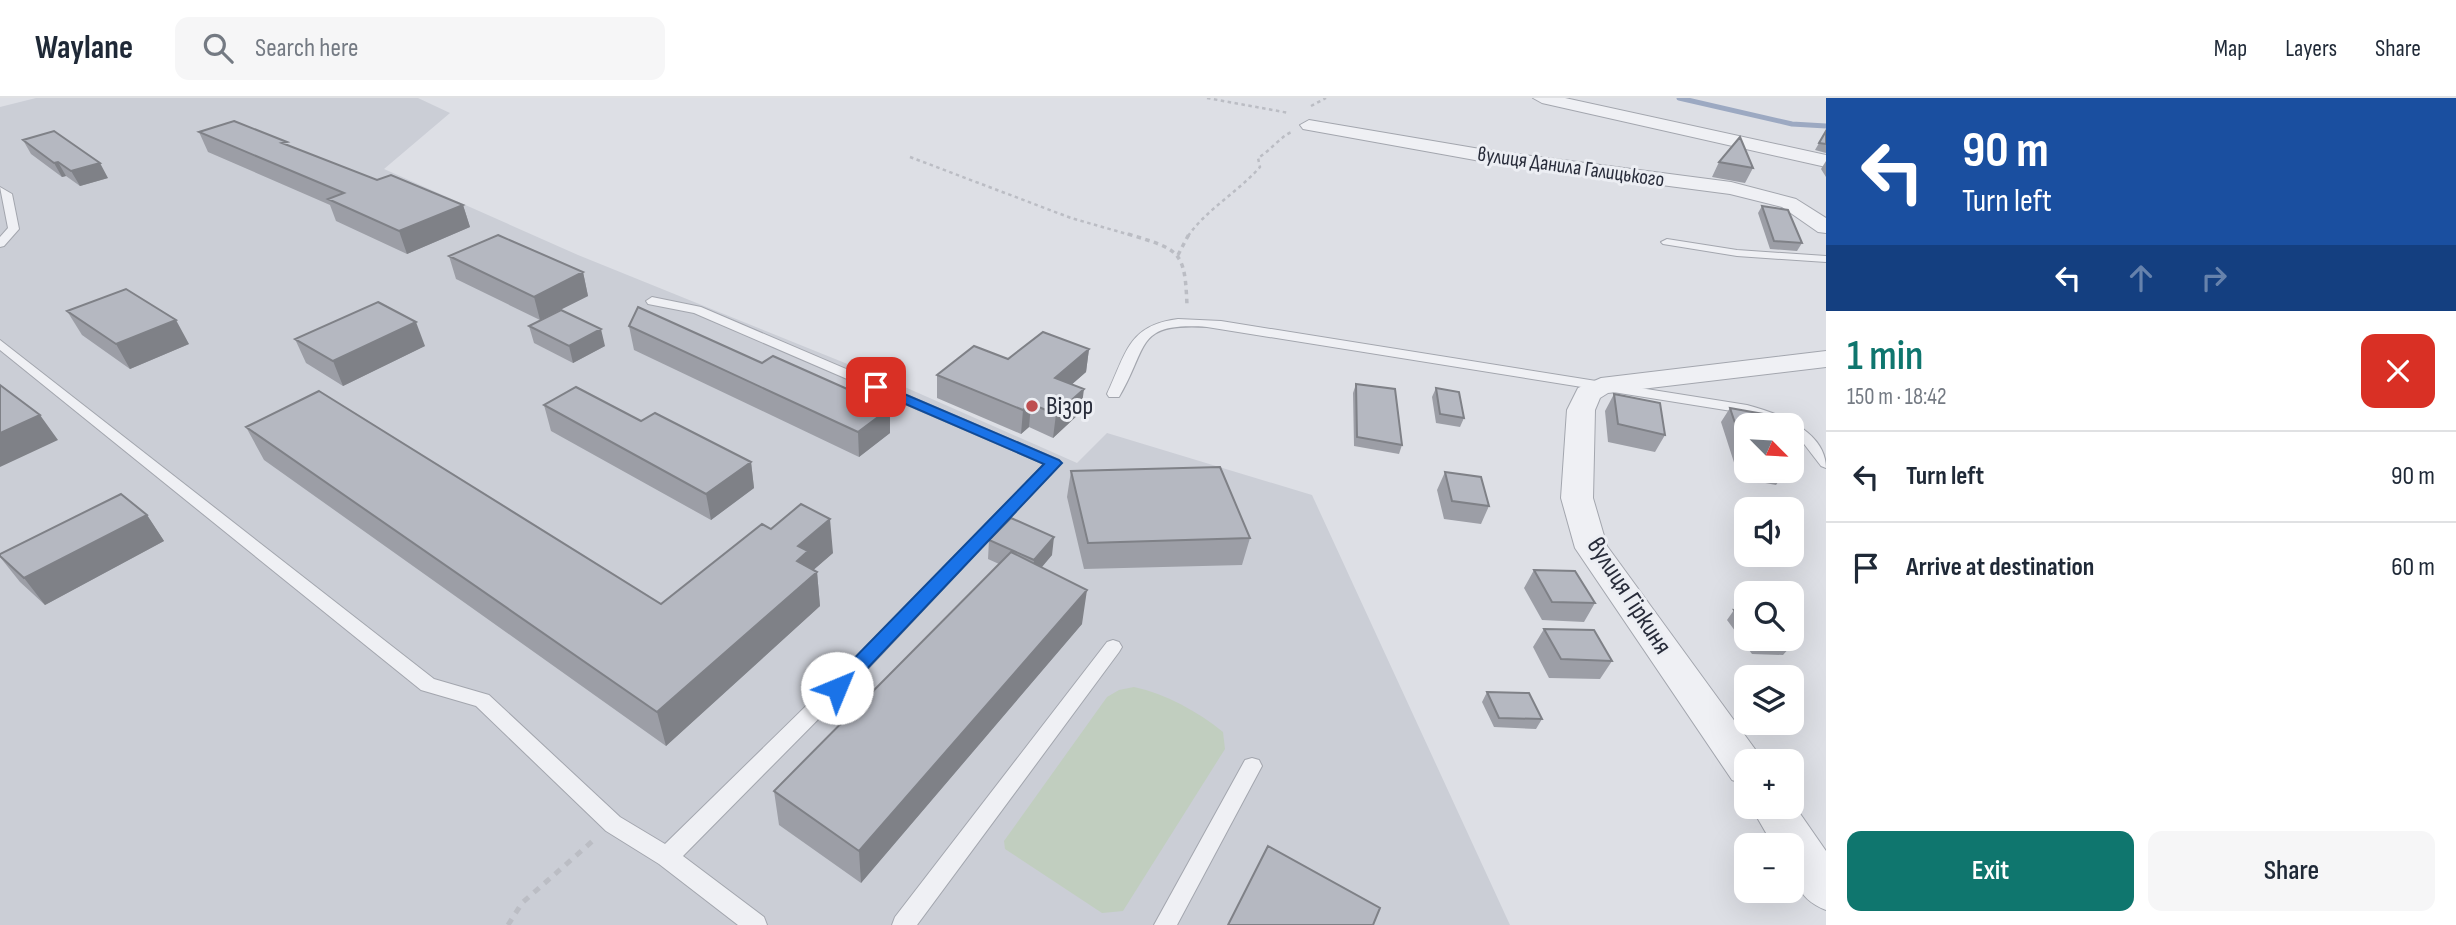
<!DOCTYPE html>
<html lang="en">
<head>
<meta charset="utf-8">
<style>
  :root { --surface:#fff; --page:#f6f6f7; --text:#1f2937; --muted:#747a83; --line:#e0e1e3; --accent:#0f766e }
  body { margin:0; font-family:"Sofia Sans Condensed",sans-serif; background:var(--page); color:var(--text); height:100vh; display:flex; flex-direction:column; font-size:26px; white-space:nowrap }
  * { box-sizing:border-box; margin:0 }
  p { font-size:23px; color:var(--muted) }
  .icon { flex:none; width:38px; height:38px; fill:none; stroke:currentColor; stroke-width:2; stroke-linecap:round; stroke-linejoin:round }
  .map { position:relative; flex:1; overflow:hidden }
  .sheet { display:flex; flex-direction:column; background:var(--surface); width:630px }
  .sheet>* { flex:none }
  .top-card { background:#1a4fa0; color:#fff; overflow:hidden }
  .needle { width:46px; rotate:114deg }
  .fabs { position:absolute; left:1734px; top:315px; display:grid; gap:14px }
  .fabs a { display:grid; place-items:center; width:70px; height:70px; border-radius:14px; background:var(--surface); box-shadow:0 7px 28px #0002; font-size:35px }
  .pin { position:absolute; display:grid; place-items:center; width:60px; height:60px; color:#fff; margin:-30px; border-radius:14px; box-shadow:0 4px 10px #0006 }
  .me { position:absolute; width:77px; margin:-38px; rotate:45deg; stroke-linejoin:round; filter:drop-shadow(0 0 5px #0008) }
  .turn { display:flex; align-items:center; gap:24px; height:147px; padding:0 21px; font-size:32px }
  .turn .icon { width:91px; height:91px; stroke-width:2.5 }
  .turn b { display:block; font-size:49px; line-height:60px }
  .lanes { display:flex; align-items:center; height:66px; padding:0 21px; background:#0003; justify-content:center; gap:35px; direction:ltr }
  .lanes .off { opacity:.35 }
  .round { display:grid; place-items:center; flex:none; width:74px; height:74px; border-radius:14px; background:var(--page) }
  .summary { display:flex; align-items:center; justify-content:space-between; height:119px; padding:0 21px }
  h1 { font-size:42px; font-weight:600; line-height:52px; color:var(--accent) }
  .cta { display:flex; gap:14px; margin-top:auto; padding:14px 21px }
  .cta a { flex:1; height:80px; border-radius:14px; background:var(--accent); color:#fff; font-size:28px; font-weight:600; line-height:80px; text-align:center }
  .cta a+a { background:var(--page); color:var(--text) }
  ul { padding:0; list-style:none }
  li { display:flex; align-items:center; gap:21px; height:91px; padding:0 21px; border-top:2px solid var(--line) }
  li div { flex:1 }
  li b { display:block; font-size:26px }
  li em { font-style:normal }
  header { display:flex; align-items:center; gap:42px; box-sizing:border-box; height:98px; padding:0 35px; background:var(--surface); border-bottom:2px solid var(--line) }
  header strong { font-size:33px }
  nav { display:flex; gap:38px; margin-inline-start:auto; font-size:24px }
  .search { width:490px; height:63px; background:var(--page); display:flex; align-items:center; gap:18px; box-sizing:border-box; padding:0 24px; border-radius:14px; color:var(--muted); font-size:26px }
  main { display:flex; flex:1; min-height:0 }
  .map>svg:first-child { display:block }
  .built { fill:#cbced6 }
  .green { fill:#c1cebf }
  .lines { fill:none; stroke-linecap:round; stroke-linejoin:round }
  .stream { stroke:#9ca9c2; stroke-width:5 }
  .lane-casing { stroke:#a3a6ae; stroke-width:2 }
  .street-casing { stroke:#a3a6ae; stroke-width:2 }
  .path-far2 { stroke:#bbbdc4; stroke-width:2.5; stroke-dasharray:3.5 3.5; stroke-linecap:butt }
  .path-far1 { stroke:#bbbdc4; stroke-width:3.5; stroke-dasharray:4.5 4.5; stroke-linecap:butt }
  .path { stroke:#bbbdc4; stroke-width:5; stroke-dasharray:7 7; stroke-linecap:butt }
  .lane { fill:#eff0f4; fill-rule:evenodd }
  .street { fill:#eff0f4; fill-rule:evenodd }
  .wall { fill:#9c9ea6 }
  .shaded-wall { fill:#7f8187 }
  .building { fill:#b5b8c1; stroke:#7f8187; stroke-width:2 }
  .route { fill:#1a73e8; stroke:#114b97; stroke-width:2 }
  .poi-dot { fill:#be4e50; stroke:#eceef3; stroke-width:2.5 }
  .labels { text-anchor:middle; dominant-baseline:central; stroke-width:6; stroke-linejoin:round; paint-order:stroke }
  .far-street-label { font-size:21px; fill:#282c3a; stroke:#eceef3 }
  .poi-label { font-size:26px; fill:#282c3a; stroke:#eceef3; text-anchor:start }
  .street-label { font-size:26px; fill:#282c3a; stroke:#eceef3 }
</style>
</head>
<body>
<header>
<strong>Waylane</strong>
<div class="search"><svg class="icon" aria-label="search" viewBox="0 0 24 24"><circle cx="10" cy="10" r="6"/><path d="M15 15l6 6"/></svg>Search here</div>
<nav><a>Map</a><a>Layers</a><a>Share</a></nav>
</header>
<main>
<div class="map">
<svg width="1826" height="827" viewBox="0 0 1826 827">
  <rect width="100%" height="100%" fill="#dddfe5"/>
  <path class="built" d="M 36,0 L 418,0 L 450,15 L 384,71 L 578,157 L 907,290 L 1077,365 L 1107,335 L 1312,397 L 1510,827 L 0,827 L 0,9 Z"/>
  <path class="green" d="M 1134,589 C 1166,596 1197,613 1223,634 L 1225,651 L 1123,813 L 1102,815 L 1005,751 L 1004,743 L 1107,599 L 1119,592 Z"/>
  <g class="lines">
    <path class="stream" d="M 1679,0 L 1792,26 L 1826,28"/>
    <defs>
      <path id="lane" d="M 0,89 L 12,96 L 19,131 L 4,148 L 0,149 L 0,139 L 8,130 Z
        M 1667,141 L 1737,152 L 1826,158 L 1826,164 L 1737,158 L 1663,146 L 1661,144 Z
        M 652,199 L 701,209 L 1059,362 L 1061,365 L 863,576 L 683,758 L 764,819 L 767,827 L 738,827 L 659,766 L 606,733 L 476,608 L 421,592 L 0,252 L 0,242 L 434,581 L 489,597 L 620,719 L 665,746 L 849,566 L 1044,366 L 694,215 L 648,206 L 646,203 Z
        M 1178,221 L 1221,223 L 1747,307 C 1778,315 1826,333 1826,370 L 1821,368 L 1801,342 L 1792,337 L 1792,327 L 1774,327 L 1744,315 L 1207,229 C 1134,224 1149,249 1119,299 L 1109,299 L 1107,296 C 1126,256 1128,227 1178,221 Z
        M 1113,542 L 1119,544 L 1122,549 L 1119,554 L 917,827 L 892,827 L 895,819 L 1107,544 Z
        M 1252,660 L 1259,662 L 1262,668 L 1177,827 L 1154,827 L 1245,662 Z"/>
      <path id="street" d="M 1533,0 L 1565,0 L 1826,57 L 1826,69 L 1542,5 Z
        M 1309,22 L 1486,52 L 1731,84 L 1796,101 L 1826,120 L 1826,135 L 1818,134 L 1782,109 L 1730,96 L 1486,64 L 1303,31 L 1300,27 Z
        M 1826,253 L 1826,269 L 1608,295 L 1600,300 L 1595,312 L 1593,400 L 1607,448 L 1760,658 L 1763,663 L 1746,663 L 1746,687 L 1732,682 L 1575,450 L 1561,400 L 1567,312 L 1578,290 L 1601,280 Z
        M 1792,704 L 1826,753 L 1826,812 C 1795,800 1792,778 1792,747 L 1773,747 L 1751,709 L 1792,709 Z"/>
    </defs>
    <use href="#lane" class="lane-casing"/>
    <use href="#street" class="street-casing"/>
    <path class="path-far2" d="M 1207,0 L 1289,15
      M 1311,8 L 1326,0
      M 910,59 L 1071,120 L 1134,138
      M 1188,138 C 1207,111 1238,94 1260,69 L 1258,60 C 1270,53 1282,37 1292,34"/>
    <path class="path-far1" d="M 1128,136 C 1180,152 1185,152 1187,208
      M 1178,157 L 1189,136"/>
    <path class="path" d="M 508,827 L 522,805 L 596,740"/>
    <use href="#lane" class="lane"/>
    <use href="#street" class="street"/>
  </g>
  <path class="wall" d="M 1826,33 L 1826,55 L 1815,52 Z
    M 199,34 L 288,48 L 377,82 L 463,107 L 470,129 L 407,156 L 336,123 L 330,107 L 208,54 Z
    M 23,42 L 108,80 L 80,88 L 66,78 L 62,79 L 31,56 Z
    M 1826,63 L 1826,79 L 1821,71 Z
    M 1719,64 L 1753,70 L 1745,85 L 1712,79 Z
    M 1762,108 L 1802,145 L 1797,153 L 1770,151 L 1758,115 Z
    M 449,158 L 583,174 L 588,198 L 540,222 L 456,181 Z
    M 67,213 L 189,246 L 130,271 L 82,237 Z
    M 529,228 L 605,248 L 573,265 L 534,245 Z
    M 629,228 L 762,265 L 890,310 L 890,335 L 859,359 L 634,252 Z
    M 295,241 L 425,248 L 343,288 L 306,265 Z
    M 1089,251 L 1086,274 L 1072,286 L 1081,314 L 1053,340 L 1029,329 L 1021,336 L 937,300 L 937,277 L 1008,261 Z
    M 1356,286 L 1402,347 L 1399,356 L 1354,348 L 1353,295 Z
    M 1436,290 L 1464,320 L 1460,329 L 1436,325 L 1432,299 Z
    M 1614,296 L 1665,337 L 1655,354 L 1608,344 L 1605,313 Z
    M 544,307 L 751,364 L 754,390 L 711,422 L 551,333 Z
    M 1730,310 L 1746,327 L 1746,373 L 1786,373 L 1776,387 L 1739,380 L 1721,324 Z
    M 246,329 L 661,506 L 771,431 L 833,455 L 813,472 L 817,474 L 820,508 L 666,648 L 264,362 Z
    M 1071,373 L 1250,440 L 1242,467 L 1084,471 L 1067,399 Z
    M 1445,374 L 1489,408 L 1481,426 L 1444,421 L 1437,392 Z
    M 147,417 L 164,443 L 45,507 L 20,484 L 0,459 Z
    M 989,442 L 1052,457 L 1041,469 L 1082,526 L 861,785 L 779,727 L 774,693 L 999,466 L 988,461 Z
    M 1534,472 L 1595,505 L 1584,524 L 1542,522 L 1524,490 Z
    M 1734,512 L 1746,513 L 1746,541 L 1786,541 L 1791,548 L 1783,557 L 1752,556 L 1727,522 Z
    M 1544,531 L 1612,563 L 1600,581 L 1549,580 L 1533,549 Z
    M 1487,594 L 1542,621 L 1536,631 L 1494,629 L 1482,604 Z"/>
  <path class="shaded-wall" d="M 58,64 L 66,78 L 62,79 L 54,65 Z
    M 100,65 L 108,80 L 80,88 L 71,73 Z
    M 463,107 L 470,129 L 407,156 L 399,133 Z
    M 583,174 L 588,198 L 540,222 L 534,199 Z
    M 176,222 L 189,246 L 130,271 L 116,246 Z
    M 416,224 L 425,248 L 343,288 L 333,263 Z
    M 601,231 L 605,248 L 573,265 L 569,248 Z
    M 1089,251 L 1086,274 L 1053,303 L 1055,280 Z
    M 1084,291 L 1081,314 L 1053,340 L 1056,316 Z
    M 1031,306 L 1029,329 L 1021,336 L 1023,312 Z
    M 890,310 L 890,335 L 859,359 L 858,334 Z
    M 40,317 L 58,342 L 0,369 L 0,335 Z
    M 751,364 L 754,390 L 711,422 L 706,396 Z
    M 147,417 L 164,443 L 45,507 L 24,480 Z
    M 830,421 L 833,455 L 810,475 L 817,474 L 820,508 L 666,648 L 657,614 L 797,463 L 798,448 Z
    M 1054,439 L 1052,457 L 1032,481 L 1034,462 Z
    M 1087,492 L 1082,526 L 861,785 L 859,753 Z"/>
  <path class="building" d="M 234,23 L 287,44 L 282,45 L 377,82 L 391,77 L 463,107 L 399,133 L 328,101 L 344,95 L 199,34 Z
    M 54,33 L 100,65 L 71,73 L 58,64 L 54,65 L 23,42 Z
    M 1826,33 L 1826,46 L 1819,45 Z
    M 1740,39 L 1753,70 L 1719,64 Z
    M 1762,108 L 1788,112 L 1802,145 L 1774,143 Z
    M 498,137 L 583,174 L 534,199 L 449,158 Z
    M 126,191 L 176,222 L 116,246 L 67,213 Z
    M 378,204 L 416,224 L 333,263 L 295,241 Z
    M 638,209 L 762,265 L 773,258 L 890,310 L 858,334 L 629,228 Z
    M 561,212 L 601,231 L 569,248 L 529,228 Z
    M 1043,234 L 1089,251 L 1055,280 L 1084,291 L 1056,316 L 1031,306 L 1023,312 L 937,277 L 974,248 L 1008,261 Z
    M 1356,286 L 1395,291 L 1402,347 L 1357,339 Z
    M 0,287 L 40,317 L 0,335 Z
    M 576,289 L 641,323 L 655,315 L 751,364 L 706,396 L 544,307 Z
    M 1436,290 L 1459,294 L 1464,320 L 1440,316 Z
    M 319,293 L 661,506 L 762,426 L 771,431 L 801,406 L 830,421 L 798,448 L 808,453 L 797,463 L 817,474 L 657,614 L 246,329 Z
    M 1614,296 L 1660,305 L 1665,337 L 1618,326 Z
    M 1730,310 L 1763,316 L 1768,327 L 1746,327 L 1746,358 Z
    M 1220,369 L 1250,440 L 1088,445 L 1071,373 Z
    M 1445,374 L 1481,379 L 1489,408 L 1452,403 Z
    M 121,396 L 147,417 L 24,480 L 0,458 L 0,456 Z
    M 1011,420 L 1054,439 L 1034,462 L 989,442 Z
    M 1011,454 L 1087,492 L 859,753 L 774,693 Z
    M 1534,472 L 1575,473 L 1595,505 L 1552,504 Z
    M 1734,512 L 1746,513 L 1746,529 Z
    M 1544,531 L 1594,532 L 1612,563 L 1561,561 Z
    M 1755,541 L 1786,541 L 1791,548 L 1759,547 Z
    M 1487,594 L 1529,595 L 1542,621 L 1499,620 Z
    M 1268,748 L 1380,810 L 1373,827 L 1228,827 Z"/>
  <path class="route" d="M 876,284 L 1059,362 L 1062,365 L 844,595 L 837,597 L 831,595 L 828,590 L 831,584 L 1044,366 L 871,291 L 871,286 Z"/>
  <circle class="poi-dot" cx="1032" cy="308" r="7"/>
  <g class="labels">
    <g class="far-street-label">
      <text transform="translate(1571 69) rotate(8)">вулиця Данила Галицького</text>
    </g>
    <g class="poi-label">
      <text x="1046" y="308">Візор</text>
    </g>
    <g class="street-label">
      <text transform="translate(1629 498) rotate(57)">вулиця Гіркиня</text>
    </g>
  </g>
</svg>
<div class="fabs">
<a><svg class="needle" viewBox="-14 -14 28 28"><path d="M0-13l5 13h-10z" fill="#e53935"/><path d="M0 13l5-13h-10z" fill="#747a83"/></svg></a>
<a><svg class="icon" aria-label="sound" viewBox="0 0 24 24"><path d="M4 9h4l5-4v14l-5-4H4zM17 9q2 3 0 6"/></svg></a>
<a><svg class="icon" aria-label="search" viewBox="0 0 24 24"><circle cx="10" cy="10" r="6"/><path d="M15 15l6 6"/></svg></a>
<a><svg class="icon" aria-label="layers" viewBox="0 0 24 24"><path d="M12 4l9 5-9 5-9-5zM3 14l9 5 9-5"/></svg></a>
<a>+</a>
<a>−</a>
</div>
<div class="pin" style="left:876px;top:289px;background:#d93025"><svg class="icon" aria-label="arrive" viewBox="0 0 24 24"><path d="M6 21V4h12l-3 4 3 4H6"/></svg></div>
<svg class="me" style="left:837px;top:590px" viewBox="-20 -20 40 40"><circle r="19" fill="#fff"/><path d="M0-13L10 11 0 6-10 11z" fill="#1a73e8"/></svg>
</div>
<section class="sheet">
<div class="top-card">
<div class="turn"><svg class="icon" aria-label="left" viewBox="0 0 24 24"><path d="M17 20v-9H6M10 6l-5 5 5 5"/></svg><div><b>90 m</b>Turn left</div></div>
<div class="lanes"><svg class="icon" aria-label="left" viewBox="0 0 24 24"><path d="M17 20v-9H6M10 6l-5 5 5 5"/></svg><svg class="icon off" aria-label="ahead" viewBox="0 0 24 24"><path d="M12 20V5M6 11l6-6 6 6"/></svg><svg class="icon off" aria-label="right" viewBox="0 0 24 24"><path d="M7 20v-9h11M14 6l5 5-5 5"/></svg></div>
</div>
<div class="summary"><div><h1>1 min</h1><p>150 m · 18:42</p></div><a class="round" style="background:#d93025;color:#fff"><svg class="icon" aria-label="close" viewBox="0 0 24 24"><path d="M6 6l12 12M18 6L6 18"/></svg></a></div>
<ul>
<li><svg class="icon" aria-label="left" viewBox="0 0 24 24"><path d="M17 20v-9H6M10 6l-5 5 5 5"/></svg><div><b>Turn left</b></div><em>90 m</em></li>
<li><svg class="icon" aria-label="arrive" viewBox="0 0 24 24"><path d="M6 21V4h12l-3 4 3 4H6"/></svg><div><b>Arrive at destination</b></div><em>60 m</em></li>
</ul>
<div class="cta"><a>Exit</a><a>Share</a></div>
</section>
</main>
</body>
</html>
